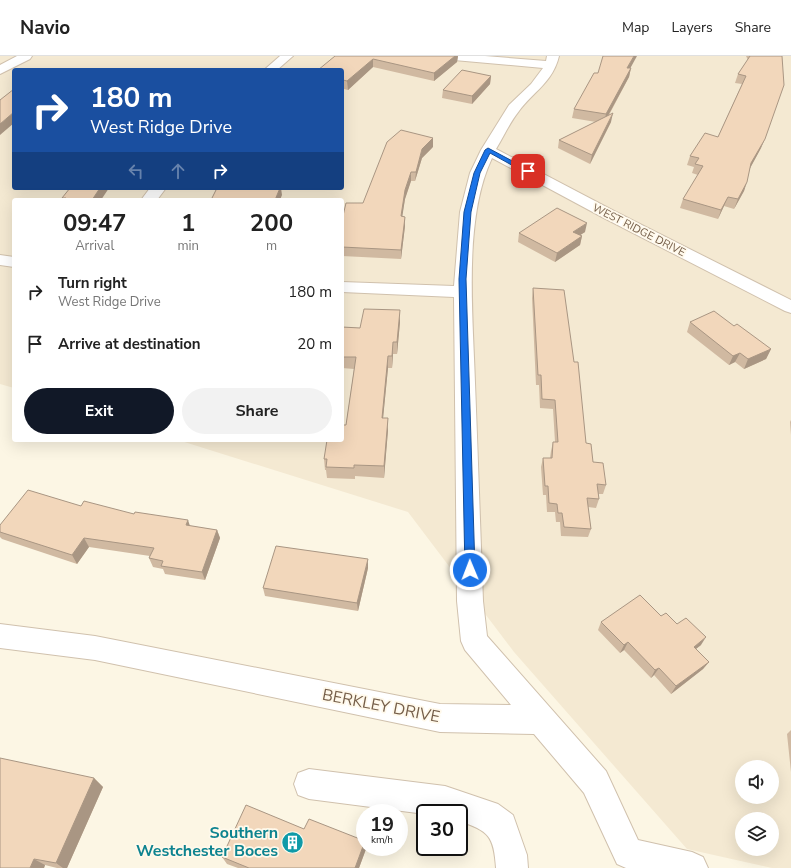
<!DOCTYPE html>
<html lang="en">
<head>
<meta charset="utf-8">
<style>
  :root { --surface:#fff; --page:#f2f2f2; --text:#222; --muted:#767676; --line:#e0e0e0; --accent:#111827 }
  body { margin:0; font-family:"Nunito Sans",sans-serif; background:var(--page); color:var(--text); height:100vh; display:flex; flex-direction:column; font-size:15px; white-space:nowrap }
  * { box-sizing:border-box; margin:0 }
  p { font-size:13px; color:var(--muted) }
  .icon { flex:none; width:22px; height:22px; fill:none; stroke:currentColor; stroke-width:2; stroke-linecap:round; stroke-linejoin:round }
  .map { position:relative; flex:1; overflow:hidden }
  .details { position:absolute; left:12px; top:142px; width:332px; height:244px; display:flex; flex-direction:column; background:var(--surface); border-radius:4px; box-shadow:0 4px 16px #0002 }
  .details>* { flex:none }
  .guide { position:absolute; left:12px; top:12px; width:332px; height:122px; border-radius:4px; box-shadow:0 4px 16px #0002; background:#1a4fa0; color:#fff; overflow:hidden }
  .fabs { position:absolute; left:735px; top:704px; display:grid; gap:8px }
  .fabs a { display:grid; place-items:center; width:44px; height:44px; border-radius:50%; background:var(--surface); box-shadow:0 4px 16px #0002; font-size:20px }
  .speed { position:absolute; left:356px; top:748px; display:flex; gap:8px; font-size:20px; font-weight:700; text-align:center }
  .speed>* { display:grid; place-content:center; width:52px; height:52px; border-radius:50%; background:var(--surface); box-shadow:0 4px 16px #0002; line-height:1 }
  .speed small { font-size:10px; font-weight:400 }
  .speed .limit { border:2px solid #111; border-radius:6px; background:#fff; color:#111 }
  .pin { position:absolute; display:grid; place-items:center; width:34px; height:34px; color:#fff; margin:-17px; border-radius:8px; box-shadow:0 2px 6px #0006 }
  .me { position:absolute; width:44px; margin:-22px; rotate:359deg; stroke-linejoin:round; filter:drop-shadow(0 0 3px #0008) }
  .turn { display:flex; align-items:center; gap:14px; height:84px; padding:0 12px; font-size:18px }
  .turn .icon { width:52px; height:52px; stroke-width:2.5 }
  .turn b { display:block; font-size:28px; line-height:34px }
  .lanes { display:flex; align-items:center; height:38px; padding:0 12px; background:#0003; justify-content:center; gap:20px; direction:ltr }
  .lanes .off { opacity:.35 }
  .eta { display:flex; justify-content:space-evenly; align-items:center; height:68px; text-align:center }
  .eta b { font-size:24px; font-weight:700; line-height:28px }
  .primary-button { display:flex; gap:8px; margin-top:auto; padding:8px 12px }
  .primary-button a { flex:1; height:46px; border-radius:24px; background:var(--accent); color:#fff; font-size:16px; font-weight:700; line-height:46px; text-align:center }
  .primary-button a+a { background:var(--page); color:var(--text) }
  ul { padding:0; list-style:none }
  li { display:flex; align-items:center; gap:12px; height:52px; padding:0 12px }
  li div { flex:1 }
  li b { display:block; font-size:15px }
  li em { font-style:normal }
  header { display:flex; align-items:center; gap:24px; box-sizing:border-box; height:56px; padding:0 20px; background:var(--surface); border-bottom:1px solid var(--line) }
  header strong { font-size:19px }
  nav { display:flex; gap:22px; margin-inline-start:auto; font-size:14px }
  .map>svg:first-child { display:block }
  .residential { fill:#f4e9d2; fill-rule:evenodd }
  .lines { fill:none; stroke-linecap:round; stroke-linejoin:round }
  .minor-casing { stroke:#d0c1ad; stroke-width:2 }
  .minor { fill:#fff; fill-rule:evenodd }
  .wall { fill:#d0b9a1 }
  .shaded-wall { fill:#a99683 }
  .building { fill:#f2d7bb; stroke:#a99683 }
  .route { fill:#1a73e8; stroke:#114b97 }
  .labels { text-anchor:middle; dominant-baseline:central; stroke-width:3.5; stroke-linejoin:round; paint-order:stroke }
  .far-street-label { font-size:11px; fill:#755e49; stroke:#fff9eb }
  .near-street-label { font-size:16px; fill:#755e49; stroke:#fff9eb }
  .near-culture-label { font-size:16px; font-weight:bold; fill:#0d838f; stroke:#fff9eb; text-anchor:end }
</style>
</head>
<body>
<header>
<strong>Navio</strong>
<nav><a>Map</a><a>Layers</a><a>Share</a></nav>
</header>
<div class="map">
<svg width="791" height="812" viewBox="0 0 791 812">
  <rect width="100%" height="100%" fill="#fcf6e4"/>
  <path class="residential" d="M 0,0 L 791,0 L 791,812 L 772,812 L 687,793 L 514,596 L 408,456 L 178,384 L 342,384 L 342,144 L 14,144 L 14,332 L 0,328 ZM 14,14 L 342,14 L 342,132 L 14,132 ZM 742,711 L 772,711 L 772,741 L 742,741 ZM 742,763 L 772,763 L 772,793 L 742,793 Z"/>
  <g class="lines">
    <defs>
      <path id="minor" d="M 17,0 L 32,0 L 30,3 L 0,18 L 0,9 Z
        M 280,0 L 293,0 L 277,14 L 264,14 Z
        M 448,0 L 485,0 L 546,5 L 547,0 L 559,0 C 553,26 533,36 519,55 C 510,66 504,80 496,93 L 614,155 L 791,244 L 791,257 L 785,255 L 602,161 L 492,102 C 463,163 473,259 475,327 C 478,399 480,472 483,545 L 487,580 L 606,715 L 638,784 L 692,796 L 703,801 L 708,812 L 626,812 L 617,808 L 584,737 L 534,678 L 440,676 L 95,604 L 0,592 L 0,568 L 95,580 L 440,648 L 511,649 L 465,594 L 461,585 L 457,545 L 454,241 L 342,236 L 342,226 L 454,230 L 460,156 L 470,117 L 481,94 L 509,49 L 531,28 L 543,12 L 454,4 L 450,3 Z
        M 150,132 L 166,132 L 157,144 L 141,144 Z
        M 0,199 L 14,201 L 14,211 L 0,209 Z
        M 309,713 L 445,730 L 498,748 L 513,759 L 527,799 L 528,812 L 496,812 C 494,780 489,775 459,765 L 459,757 L 425,758 L 309,743 L 298,739 L 294,728 L 298,717 Z"/>
    </defs>
    <use href="#minor" class="minor-casing"/>
    <use href="#minor" class="minor"/>
  </g>
  <path class="wall" d="M 335,0 L 458,0 L 457,6 L 434,25 L 373,11 L 348,34 L 344,33 Z
    M 746,0 L 782,0 L 761,92 L 750,112 L 744,135 L 734,153 L 724,150 L 718,163 L 680,152 L 683,143 L 698,119 L 692,117 L 694,111 L 687,109 L 690,100 L 718,81 L 742,28 L 735,27 L 738,18 L 748,4 Z
    M 630,12 L 631,12 L 629,21 L 609,59 L 611,66 L 590,108 L 558,92 L 559,84 L 596,66 L 572,62 L 574,53 L 598,17 Z
    M 491,20 L 490,28 L 472,48 L 442,42 L 443,34 Z
    M 433,91 L 422,102 L 415,125 L 411,125 L 405,143 L 402,160 L 405,161 L 405,170 L 401,203 L 342,200 L 342,164 Z
    M 585,176 L 580,179 L 582,180 L 580,189 L 555,206 L 518,186 L 519,177 Z
    M 533,232 L 574,306 L 586,387 L 593,406 L 606,429 L 603,438 L 598,438 L 599,443 L 596,452 L 588,451 L 591,473 L 588,481 L 561,480 L 560,466 L 556,466 L 555,456 L 547,456 L 546,439 L 543,439 L 541,411 L 543,402 L 550,402 L 551,395 L 553,386 L 555,386 L 553,353 L 540,352 L 539,329 L 536,329 L 532,242 Z
    M 400,266 L 397,298 L 393,298 L 392,312 L 388,312 L 383,362 L 388,374 L 384,422 L 355,420 L 355,423 L 327,422 L 326,414 L 325,414 L 324,403 L 346,369 L 354,313 L 342,312 L 342,271 L 360,272 Z
    M 690,266 L 734,270 L 771,293 L 766,303 L 744,313 L 735,306 L 729,309 L 687,276 Z
    M 791,364 L 791,379 L 790,366 Z
    M 81,450 L 134,458 L 190,470 L 217,474 L 220,482 L 205,524 L 165,518 L 163,513 L 153,511 L 149,502 L 150,500 L 89,491 L 77,508 L 2,483 L 0,481 L 0,469 Z
    M 368,512 L 358,555 L 265,540 L 263,532 Z
    M 661,560 L 701,589 L 696,593 L 709,606 L 703,613 L 671,638 L 654,619 L 651,622 L 624,594 L 620,597 L 598,574 L 601,566 Z
    M 791,674 L 791,716 L 787,678 Z
    M 94,722 L 103,731 L 67,812 L 57,812 L 45,809 L 44,812 L 0,812 Z
    M 304,773 L 365,791 L 366,793 L 359,812 L 238,812 L 227,808 L 222,801 Z"/>
  <path class="shaded-wall" d="M 455,0 L 458,0 L 457,6 L 434,25 L 434,17 Z
    M 634,0 L 637,0 L 626,20 L 627,12 Z
    M 373,3 L 373,11 L 348,34 L 347,25 Z
    M 631,12 L 629,21 L 604,67 L 606,58 Z
    M 491,20 L 490,28 L 472,48 L 472,40 Z
    M 343,24 L 344,33 L 342,34 L 342,26 Z
    M 14,56 L 14,67 L 0,79 L 0,68 Z
    M 613,57 L 611,66 L 590,108 L 592,99 Z
    M 433,82 L 433,91 L 422,102 L 415,125 L 416,116 L 422,93 Z
    M 765,83 L 761,92 L 748,116 L 751,107 Z
    M 411,116 L 411,125 L 405,143 L 401,169 L 401,160 L 405,134 Z
    M 747,126 L 744,135 L 734,153 L 738,143 Z
    M 100,132 L 109,132 L 101,144 L 92,144 Z
    M 280,132 L 281,132 L 282,139 L 280,144 L 275,144 Z
    M 728,141 L 724,150 L 718,163 L 721,154 Z
    M 405,161 L 405,170 L 401,203 L 401,194 Z
    M 587,167 L 585,176 L 571,185 L 573,176 Z
    M 582,180 L 580,189 L 555,206 L 557,197 Z
    M 400,254 L 400,266 L 397,298 L 397,286 Z
    M 393,286 L 393,298 L 392,312 L 392,300 Z
    M 771,293 L 766,303 L 744,313 L 748,303 Z
    M 740,297 L 735,306 L 729,309 L 733,300 Z
    M 388,300 L 388,312 L 382,373 L 382,362 Z
    M 388,362 L 388,374 L 384,422 L 384,410 Z
    M 188,464 L 191,473 L 186,469 Z
    M 217,474 L 220,482 L 205,524 L 202,516 Z
    M 84,482 L 89,491 L 77,508 L 72,499 Z
    M 368,503 L 368,512 L 358,555 L 357,547 Z
    M 706,581 L 701,589 L 688,599 L 694,591 Z
    M 628,586 L 624,594 L 620,597 L 624,589 Z
    M 709,606 L 703,613 L 671,638 L 676,630 Z
    M 659,612 L 654,619 L 651,622 L 655,614 Z
    M 94,722 L 103,731 L 67,812 L 63,812 L 56,807 Z
    M 365,785 L 366,793 L 359,812 L 355,812 Z
    M 34,803 L 45,809 L 44,812 L 30,812 Z"/>
  <path class="building" d="M 335,0 L 455,0 L 434,17 L 373,3 L 347,25 L 343,24 L 342,26 L 342,14 L 318,14 Z
    M 603,0 L 634,0 L 627,12 L 631,12 L 606,58 L 574,53 L 594,17 L 598,17 Z
    M 750,0 L 782,0 L 784,29 L 765,83 L 751,107 L 747,126 L 738,143 L 728,141 L 721,154 L 683,143 L 703,110 L 695,108 L 699,102 L 690,100 L 705,77 L 718,81 L 746,20 L 738,18 Z
    M 462,14 L 491,20 L 472,40 L 443,34 Z
    M 14,33 L 14,56 L 0,68 L 0,44 Z
    M 613,57 L 592,99 L 559,84 Z
    M 401,74 L 433,82 L 422,93 L 416,116 L 411,116 L 405,134 L 401,160 L 405,161 L 401,194 L 342,191 L 342,164 L 346,147 L 363,147 L 387,86 Z
    M 70,132 L 100,132 L 92,144 L 65,144 L 66,142 L 62,142 Z
    M 217,132 L 280,132 L 275,144 L 211,144 Z
    M 557,152 L 587,167 L 573,176 L 582,180 L 557,197 L 519,177 Z
    M 533,232 L 564,234 L 574,306 L 578,306 L 586,387 L 591,388 L 593,406 L 603,407 L 606,429 L 597,428 L 599,443 L 587,442 L 591,473 L 564,471 L 562,457 L 558,457 L 557,448 L 549,447 L 548,430 L 545,430 L 543,402 L 552,402 L 553,386 L 558,386 L 555,344 L 542,343 L 541,319 L 538,319 Z
    M 364,253 L 400,254 L 397,286 L 393,286 L 392,300 L 388,300 L 382,362 L 388,362 L 384,410 L 354,409 L 354,412 L 326,411 L 327,403 L 324,403 L 327,384 L 342,384 L 342,369 L 346,369 L 356,301 L 342,301 L 342,271 L 360,272 Z
    M 714,255 L 734,270 L 737,268 L 771,293 L 748,303 L 740,297 L 733,300 L 690,266 Z
    M 28,434 L 81,450 L 84,445 L 134,458 L 135,456 L 188,464 L 186,469 L 217,474 L 202,516 L 161,510 L 163,505 L 149,502 L 154,492 L 84,482 L 72,499 L 0,476 L 0,469 Z
    M 276,490 L 368,503 L 357,547 L 263,532 Z
    M 640,539 L 661,560 L 666,557 L 677,568 L 686,562 L 706,581 L 694,591 L 709,606 L 676,630 L 659,612 L 655,614 L 628,586 L 624,589 L 601,566 Z
    M 0,702 L 94,722 L 56,807 L 34,803 L 30,812 L 0,812 Z
    M 246,749 L 304,773 L 309,763 L 365,785 L 355,812 L 249,812 L 222,801 Z"/>
  <path class="route" d="M 488,92 L 531,115 L 526,117 L 490,97 L 480,117 L 471,156 L 466,223 L 475,514 L 473,517 L 470,519 L 466,517 L 465,514 L 459,223 L 464,156 L 474,117 L 485,94 Z"/>
  <defs>
    <symbol id="building-disc" viewBox="-11 -11 22 22"><circle r="9.5" fill="#0f9aa8" stroke="#fff9eb"/><path d="M-4-6H4V6H1V3H-1V6H-4ZM-2.5-4.3h1.7v1.8h-1.7ZM.8-4.3h1.7v1.8H.8ZM-2.5-1h1.7V.8h-1.7ZM.8-1h1.7V.8H.8Z" fill="#fff"/></symbol>
  </defs>
  <g fill-rule="evenodd">
    <use href="#building-disc" x="280" y="774" width="25" height="25"/>
  </g>
  <g class="labels">
    <g class="far-street-label">
      <text transform="translate(639 174) rotate(27)">WEST RIDGE DRIVE</text>
    </g>
    <g class="near-street-label">
      <text transform="translate(381 650) rotate(11)">BERKLEY DRIVE</text>
    </g>
    <g class="near-culture-label">
      <text x="278" y="777">Southern<tspan x="278" dy="18">Westchester Boces</tspan></text>
    </g>
  </g>
</svg>
<div class="fabs">
<a><svg class="icon" aria-label="sound" viewBox="0 0 24 24"><path d="M4 9h4l5-4v14l-5-4H4zM17 9q2 3 0 6"/></svg></a>
<a><svg class="icon" aria-label="layers" viewBox="0 0 24 24"><path d="M12 4l9 5-9 5-9-5zM3 14l9 5 9-5"/></svg></a>
</div>
<div class="speed"><div>19<small>km/h</small></div><div class="limit">30</div></div>
<div class="pin" style="left:528px;top:115px;background:#d93025"><svg class="icon" aria-label="arrive" viewBox="0 0 24 24"><path d="M6 21V4h12l-3 4 3 4H6"/></svg></div>
<svg class="me" style="left:470px;top:514px" viewBox="-20 -20 40 40"><circle r="17" fill="#1a73e8" stroke="#fff" stroke-width="3"/><path d="M0-11L8 9 0 5-8 9z" fill="#fff"/></svg>
<div class="guide">
<div class="turn"><svg class="icon" aria-label="right" viewBox="0 0 24 24"><path d="M7 20v-9h11M14 6l5 5-5 5"/></svg><div><b>180 m</b>West Ridge Drive</div></div>
<div class="lanes"><svg class="icon off" aria-label="left" viewBox="0 0 24 24"><path d="M17 20v-9H6M10 6l-5 5 5 5"/></svg><svg class="icon off" aria-label="ahead" viewBox="0 0 24 24"><path d="M12 20V5M6 11l6-6 6 6"/></svg><svg class="icon" aria-label="right" viewBox="0 0 24 24"><path d="M7 20v-9h11M14 6l5 5-5 5"/></svg></div>
</div>
<section class="details">
<div class="eta">
<div><b>09:47</b><p>Arrival</p></div>
<div><b>1</b><p>min</p></div>
<div><b>200</b><p>m</p></div>
</div>
<ul>
<li><svg class="icon" aria-label="right" viewBox="0 0 24 24"><path d="M7 20v-9h11M14 6l5 5-5 5"/></svg><div><b>Turn right</b><p>West Ridge Drive</p></div><em>180 m</em></li>
<li><svg class="icon" aria-label="arrive" viewBox="0 0 24 24"><path d="M6 21V4h12l-3 4 3 4H6"/></svg><div><b>Arrive at destination</b></div><em>20 m</em></li>
</ul>
<div class="primary-button"><a>Exit</a><a>Share</a></div>
</section>
</div>
</body>
</html>
